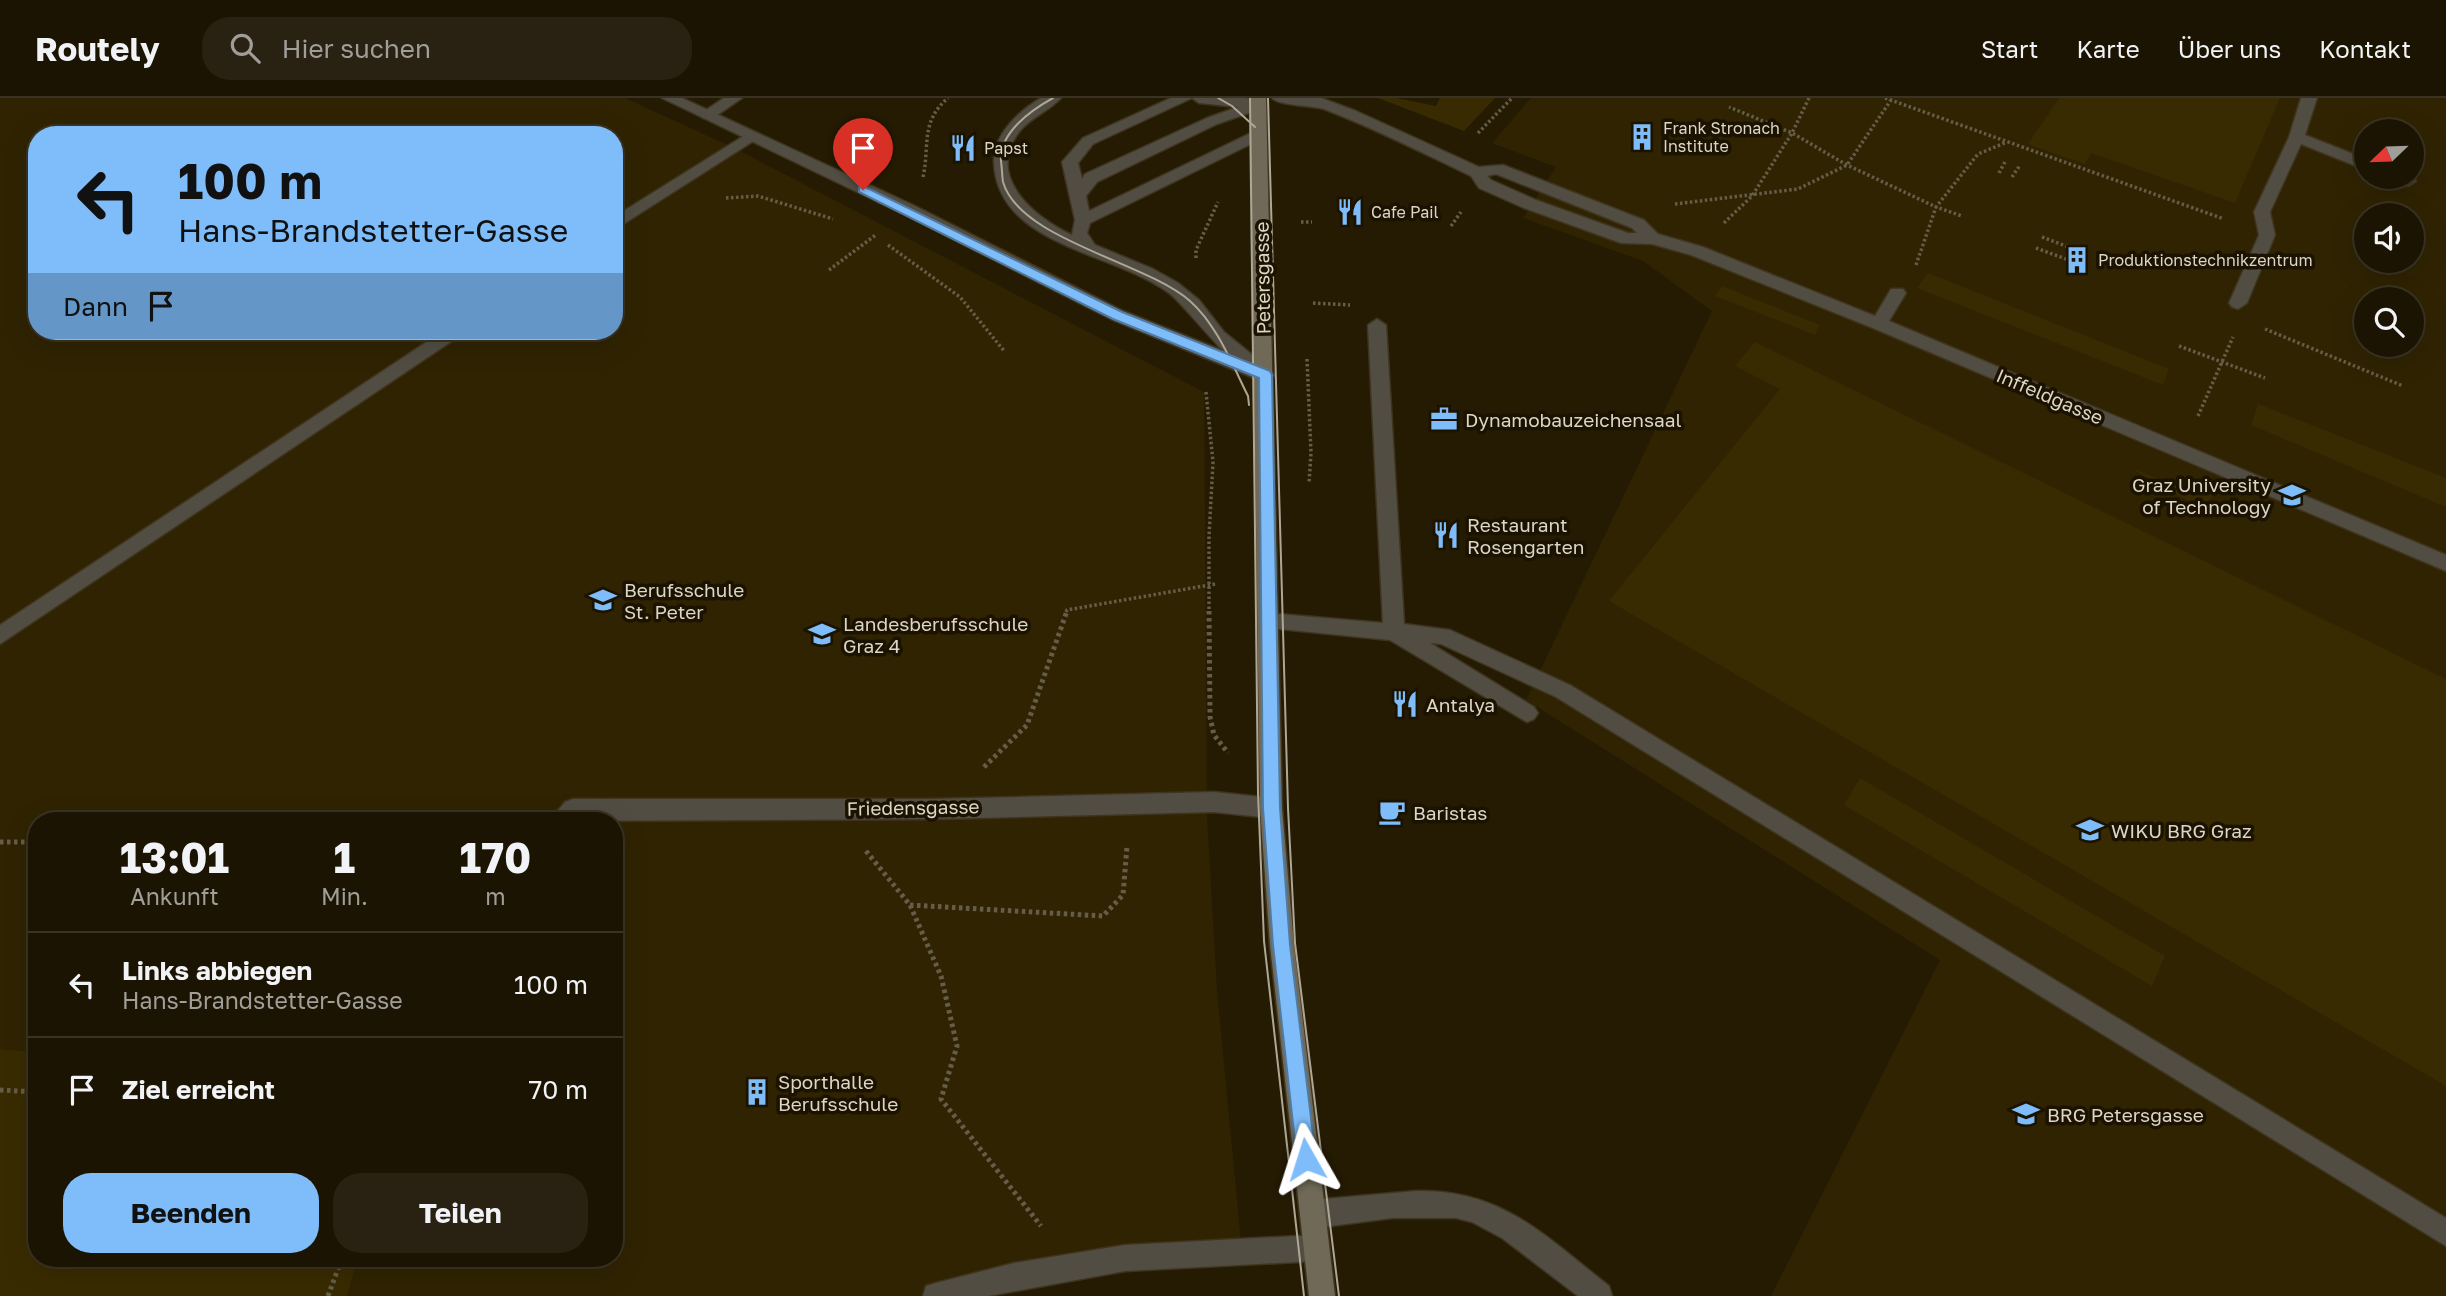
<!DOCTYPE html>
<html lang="de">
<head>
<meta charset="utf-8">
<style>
  :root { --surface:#1c1402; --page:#292111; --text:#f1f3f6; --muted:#a09e99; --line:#3a3324; --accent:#7ebdf9 }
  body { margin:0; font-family:"Golos Text",sans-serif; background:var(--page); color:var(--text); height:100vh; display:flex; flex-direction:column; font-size:26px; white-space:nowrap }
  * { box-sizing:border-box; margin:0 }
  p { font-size:23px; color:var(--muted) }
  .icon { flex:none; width:38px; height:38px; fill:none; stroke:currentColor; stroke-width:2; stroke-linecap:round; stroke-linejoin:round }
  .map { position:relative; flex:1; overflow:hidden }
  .drawer { position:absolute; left:28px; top:714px; width:595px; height:455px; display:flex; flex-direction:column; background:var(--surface); border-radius:28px; box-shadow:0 7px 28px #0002,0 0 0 2px var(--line) }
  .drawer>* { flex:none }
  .guide { position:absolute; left:28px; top:28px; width:595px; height:214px; border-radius:28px; box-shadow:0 7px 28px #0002,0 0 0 2px var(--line); background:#7ebdf9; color:#111; overflow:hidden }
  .needle { width:46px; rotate:247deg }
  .fabs { position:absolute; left:2354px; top:21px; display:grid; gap:14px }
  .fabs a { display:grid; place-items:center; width:70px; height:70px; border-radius:50%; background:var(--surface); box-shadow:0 7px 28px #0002,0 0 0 2px var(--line); font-size:35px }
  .pin { position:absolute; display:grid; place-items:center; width:60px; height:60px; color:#fff; margin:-72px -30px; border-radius:50% 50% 50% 0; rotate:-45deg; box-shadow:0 0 7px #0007 }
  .pin .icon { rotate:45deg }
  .me { position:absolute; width:77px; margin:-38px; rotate:354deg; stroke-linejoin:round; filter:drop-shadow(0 0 5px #0008) }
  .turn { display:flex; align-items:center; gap:24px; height:147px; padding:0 35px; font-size:32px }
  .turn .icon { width:91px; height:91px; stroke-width:2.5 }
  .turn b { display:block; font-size:49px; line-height:60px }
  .then { display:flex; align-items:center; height:66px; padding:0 35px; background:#0003; gap:14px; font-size:26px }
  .eta { display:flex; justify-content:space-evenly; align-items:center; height:119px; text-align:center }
  .eta b { font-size:42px; font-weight:700; line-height:49px }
  .cta { display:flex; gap:14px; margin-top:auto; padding:14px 35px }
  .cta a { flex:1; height:80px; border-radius:28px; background:var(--accent); color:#111; font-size:28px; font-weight:700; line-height:80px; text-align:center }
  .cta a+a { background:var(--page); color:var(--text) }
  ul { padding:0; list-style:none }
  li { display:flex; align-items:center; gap:21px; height:105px; padding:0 35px; border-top:2px solid var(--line) }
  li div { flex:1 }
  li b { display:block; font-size:26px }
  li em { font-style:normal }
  header { display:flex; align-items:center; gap:42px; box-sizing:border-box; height:98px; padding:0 35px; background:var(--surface); border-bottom:2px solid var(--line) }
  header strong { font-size:33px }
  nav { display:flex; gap:38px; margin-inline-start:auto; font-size:24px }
  .search { width:490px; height:63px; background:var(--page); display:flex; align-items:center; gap:18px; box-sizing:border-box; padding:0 24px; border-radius:28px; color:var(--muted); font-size:26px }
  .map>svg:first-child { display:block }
  .built { fill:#2f2302; fill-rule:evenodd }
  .green { fill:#392b01 }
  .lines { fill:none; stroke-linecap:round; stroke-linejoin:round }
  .lane-casing { stroke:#3f351f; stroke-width:3 }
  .street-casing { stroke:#3f351f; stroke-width:3 }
  .secondary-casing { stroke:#3f351f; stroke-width:3 }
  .path-far1 { stroke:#655d48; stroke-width:3.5; stroke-dasharray:2.5 2.5; stroke-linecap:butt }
  .path { stroke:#655d48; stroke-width:5; stroke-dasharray:3.5 3.5; stroke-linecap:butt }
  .lane { fill:#524d42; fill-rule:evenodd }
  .street { fill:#524d42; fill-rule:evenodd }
  .secondary { fill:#706957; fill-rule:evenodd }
  .tram { stroke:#aea796; stroke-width:2 }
  .route { fill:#7ebdf9; stroke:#527ba2; stroke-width:2 }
  .labels { text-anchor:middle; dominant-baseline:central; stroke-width:7; stroke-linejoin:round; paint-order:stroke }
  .far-poi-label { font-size:16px; fill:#dcd6c8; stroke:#1b1200; text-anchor:start }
  .street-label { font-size:19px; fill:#dcd6c8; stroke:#1b1200 }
  .poi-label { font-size:19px; fill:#dcd6c8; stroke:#1b1200; text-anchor:start }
</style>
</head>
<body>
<header>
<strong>Routely</strong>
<div class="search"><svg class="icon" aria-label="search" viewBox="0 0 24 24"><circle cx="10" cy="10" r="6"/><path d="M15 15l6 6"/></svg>Hier suchen</div>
<nav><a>Start</a><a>Karte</a><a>Über uns</a><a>Kontakt</a></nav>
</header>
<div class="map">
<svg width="2446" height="1198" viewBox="0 0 2446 1198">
  <rect width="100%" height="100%" fill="#251b03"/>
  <path class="built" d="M 0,0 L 625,0 L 732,49 L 1204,294 L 1207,717 L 1217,893 L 1242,1154 L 936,1198 L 347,1198 L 358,1160 L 614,1160 L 614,723 L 37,723 L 37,954 L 0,951 ZM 37,37 L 614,37 L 614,233 L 37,233 Z
    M 1531,0 L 2446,0 L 2446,1198 L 1771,1198 L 1940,862 L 1526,602 L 1712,213 L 1643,163 L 1523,120 L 1556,69 L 1492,45 ZM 2366,33 L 2412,33 L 2412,79 L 2366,79 ZM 2366,117 L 2412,117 L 2412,163 L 2366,163 ZM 2366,201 L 2412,201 L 2412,247 L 2366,247 Z"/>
  <path class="green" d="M 1378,0 L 1396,0 L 1436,8 L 1440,0 L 1495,0 L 1464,33 Z
    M 2059,0 L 2280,0 L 2235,105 L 2091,55 L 2085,66 L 2028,46 Z
    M 1928,175 L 2169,271 L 2163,287 L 1917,190 Z
    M 1722,188 L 1820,227 L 1815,237 L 1715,198 Z
    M 1755,244 L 2446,581 L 2446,988 L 1609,503 L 1780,291 L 1735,268 Z
    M 2258,306 L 2446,380 L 2446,409 L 2251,327 Z
    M 2129,369 L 2179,389 L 2185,377 L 2215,390 L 2206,413 Z
    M 1860,680 L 2165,858 L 2152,888 L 1844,707 Z
    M 0,951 L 37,954 L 37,1160 L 358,1160 L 347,1198 L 0,1198 Z"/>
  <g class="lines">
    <defs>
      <path id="lane" d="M 724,0 L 742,0 L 713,20 L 703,20 L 700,17 L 703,14 Z
        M 1041,0 L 1061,0 C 1049,13 1031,19 1019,34 C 985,79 1034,119 1072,137 L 1075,122 L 1062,64 L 1083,40 L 1171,0 L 1245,0 L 1263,4 L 1266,7 L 1263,10 L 1217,26 L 1097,84 L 1086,98 L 1089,113 L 1253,34 L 1263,34 L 1266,37 L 1263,40 L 1090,125 L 1087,135 L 1095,147 L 1153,171 L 1178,185 L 1199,202 L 1224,234 L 1271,272 L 1274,277 L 1271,282 C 1245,290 1190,211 1169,195 C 1115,154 999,149 994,66 C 992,37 1019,13 1041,0 ZM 1192,0 L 1199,5 L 1238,9 L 1207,20 L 1085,76 L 1082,81 L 1078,65 L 1093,46 Z
        M 1272,0 L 1321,0 L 1356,13 L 1479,69 L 1503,67 L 1644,122 L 1658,136 L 1703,149 L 1875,218 L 1891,191 L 1903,191 L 1906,195 L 1889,223 L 2446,457 L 2446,473 L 1873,230 L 1691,157 L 1652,146 L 1621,145 L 1524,110 L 1479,90 L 1471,78 C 1423,55 1374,30 1324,11 C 1310,7 1280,8 1272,0 ZM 1496,76 L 1632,130 L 1637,135 L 1628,135 L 1536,102 L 1491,82 L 1487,78 Z
        M 2301,0 L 2317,0 L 2305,37 L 2366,61 L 2366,72 L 2301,46 L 2270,114 L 2275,137 L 2247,205 L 2238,211 L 2232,209 L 2229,205 L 2259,137 L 2254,114 L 2289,39 Z
        M 750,34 L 758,39 L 755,42 L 614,132 L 614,119 Z
        M 2389,79 L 2412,79 L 2416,83 L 2408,88 L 2391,83 Z
        M 1377,221 L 1386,227 L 1404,526 L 1450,532 L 1570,587 L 2446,1120 L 2446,1148 L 1556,599 L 1441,546 L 1430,545 L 1534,609 L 1538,615 L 1534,621 L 1527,624 L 1390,542 L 1261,529 L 1258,523 L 1261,517 L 1268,515 L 1383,525 L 1368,227 Z
        M 443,233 L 464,233 L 461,237 L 0,546 L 0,527 Z
        M 1214,694 L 1271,700 L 1279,703 L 1282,710 L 1279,717 L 1271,720 L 1214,714 L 933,721 L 549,723 L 565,704 L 573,701 L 933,701 Z
        M 1416,1093 C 1502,1091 1545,1138 1609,1188 L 1612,1198 L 1578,1198 L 1502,1140 L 1472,1124 L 1456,1120 L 1392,1120 L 1323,1129 L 1304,1124 L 1300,1115 L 1304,1106 L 1313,1102 Z
        M 1316,1137 L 1325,1141 L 1329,1150 L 1325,1159 L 1316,1163 L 1125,1173 L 988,1198 L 923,1198 L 926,1188 L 936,1185 L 1014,1165 L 1125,1147 Z"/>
      <path id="street" d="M 662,0 L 682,0 L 915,108 L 1123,213 L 1271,272 L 1274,277 L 1271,282 L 1259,282 L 1111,221 L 903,116 Z"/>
      <path id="secondary" d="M 1250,0 L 1266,0 L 1282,710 L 1294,847 L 1335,1198 L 1309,1198 L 1270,847 L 1260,710 Z"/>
    </defs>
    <use href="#lane" class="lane-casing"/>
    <use href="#street" class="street-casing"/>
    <use href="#secondary" class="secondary-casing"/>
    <path class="path-far1" d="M 1809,0 L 1792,35 L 1847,67 L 1936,109 L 1978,56 L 2007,44
      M 1885,0 L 2224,121
      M 1478,35 L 1512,0
      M 1999,75 L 2006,62
      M 923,79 C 930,47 920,24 948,0
      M 2012,79 L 2020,67
      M 726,100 L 758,98 L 833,121
      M 1675,106 L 1798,91 L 1847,67 L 1891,2
      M 1301,124 L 1312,124
      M 1724,125 L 1752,98 L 1792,35 L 1729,9
      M 1451,128 L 1461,114
      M 2042,139 L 2074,151
      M 888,147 L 960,199 L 1005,254
      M 2036,150 L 2066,161
      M 1196,160 L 1196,152 L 1218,104
      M 1916,167 L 1936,109 L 1962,118
      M 829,172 L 877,136
      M 1313,205 L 1350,207
      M 2265,231 L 2403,288
      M 2179,248 L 2265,280
      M 1307,261 L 1311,355 L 1309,385
      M 1206,294 L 1213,364 L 1209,438 L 1209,514
      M 2198,318 L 2233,239
      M 1066,514 L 1067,512 L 1215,486"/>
    <path class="path" d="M 1209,513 L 1210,619 L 1214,637 L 1228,655
      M 984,669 L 1027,627 L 1067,513
      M 0,744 L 37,744
      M 866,753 L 910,807 L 941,878 L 957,948 L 941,1001 L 1041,1128
      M 910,807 L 1103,818 L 1123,797 L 1127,748
      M 0,992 L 37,994
      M 328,1198 L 342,1160"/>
    <use href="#lane" class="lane"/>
    <use href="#street" class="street"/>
    <use href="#secondary" class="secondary"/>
    <path class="tram" d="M 1053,0 C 1031,12 999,35 1001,63 C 1002,70 1002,78 1003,84 C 1020,142 1146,164 1190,203 C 1217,227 1232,266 1248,298 L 1249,307
      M 1218,0 L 1232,8 L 1255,29
      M 1250,0 L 1258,695 L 1264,843 L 1304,1198
      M 1268,0 L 1288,710 L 1295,845 L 1339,1198"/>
  </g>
  <path class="route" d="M 863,88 L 1122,214 L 1270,273 L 1272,277 L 1280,710 L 1290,847 L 1316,1061 L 1313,1068 L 1306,1071 L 1300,1068 L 1297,1061 L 1273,847 L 1263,710 L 1259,280 L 1113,221 L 859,94 L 859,89 Z"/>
  <defs>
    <symbol id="building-bare" viewBox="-9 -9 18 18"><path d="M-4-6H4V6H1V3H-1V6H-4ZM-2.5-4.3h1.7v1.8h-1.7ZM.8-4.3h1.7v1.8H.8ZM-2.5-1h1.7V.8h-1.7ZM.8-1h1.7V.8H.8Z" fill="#7ebdf9" stroke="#1b1200" stroke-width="2.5" paint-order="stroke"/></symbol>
    <symbol id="restaurant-bare" viewBox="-9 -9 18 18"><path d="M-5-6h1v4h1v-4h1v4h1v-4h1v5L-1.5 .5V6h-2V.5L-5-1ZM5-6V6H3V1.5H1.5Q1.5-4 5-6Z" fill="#7ebdf9" stroke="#1b1200" stroke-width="2.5" paint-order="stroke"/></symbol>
    <symbol id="office-bare" viewBox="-9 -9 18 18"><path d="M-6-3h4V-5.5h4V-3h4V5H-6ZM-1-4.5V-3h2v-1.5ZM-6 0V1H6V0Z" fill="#7ebdf9" stroke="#1b1200" stroke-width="2.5" paint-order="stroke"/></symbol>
    <symbol id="university-bare" viewBox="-9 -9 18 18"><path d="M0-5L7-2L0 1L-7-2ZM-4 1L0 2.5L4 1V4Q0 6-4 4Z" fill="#7ebdf9" stroke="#1b1200" stroke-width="2.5" paint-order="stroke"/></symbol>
    <symbol id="school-bare" viewBox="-9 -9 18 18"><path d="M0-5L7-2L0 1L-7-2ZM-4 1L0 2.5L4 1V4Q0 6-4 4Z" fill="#7ebdf9" stroke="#1b1200" stroke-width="2.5" paint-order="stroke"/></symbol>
    <symbol id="cafe-bare" viewBox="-9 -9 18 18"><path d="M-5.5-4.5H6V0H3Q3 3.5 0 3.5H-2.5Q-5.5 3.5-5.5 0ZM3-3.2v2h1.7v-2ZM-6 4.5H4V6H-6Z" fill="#7ebdf9" stroke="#1b1200" stroke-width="2.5" paint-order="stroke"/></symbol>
  </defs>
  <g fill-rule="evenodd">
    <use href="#building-bare" x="1623" y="20" width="38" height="38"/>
    <use href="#restaurant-bare" x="944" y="31" width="38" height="38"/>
    <use href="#restaurant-bare" x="1331" y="95" width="38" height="38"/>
    <use href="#building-bare" x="2058" y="143" width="38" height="38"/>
    <use href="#office-bare" x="1425" y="302" width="38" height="38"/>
    <use href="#university-bare" x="2273" y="378" width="38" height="38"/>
    <use href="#restaurant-bare" x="1427" y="418" width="38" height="38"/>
    <use href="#school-bare" x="584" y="483" width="38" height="38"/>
    <use href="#school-bare" x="803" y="517" width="38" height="38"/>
    <use href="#restaurant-bare" x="1386" y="587" width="38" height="38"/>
    <use href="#cafe-bare" x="1373" y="695" width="38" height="38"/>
    <use href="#school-bare" x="2071" y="713" width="38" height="38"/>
    <use href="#building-bare" x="738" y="975" width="38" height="38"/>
    <use href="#school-bare" x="2007" y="997" width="38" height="38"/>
  </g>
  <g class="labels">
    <g class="far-poi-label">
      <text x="1663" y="30">Frank Stronach<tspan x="1663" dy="18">Institute</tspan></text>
      <text x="984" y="50">Papst</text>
      <text x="1371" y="114">Cafe Pail</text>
      <text x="2098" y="162">Produktionstechnikzentrum</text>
    </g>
    <g class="street-label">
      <text transform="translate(1262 180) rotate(-91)">Petersgasse</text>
      <text transform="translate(2050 298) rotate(23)">Inffeldgasse</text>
      <text transform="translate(913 709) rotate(-1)">Friedensgasse</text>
    </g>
    <g class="poi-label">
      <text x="1465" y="321">Dynamobauzeichensaal</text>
      <text x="2271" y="386" text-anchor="end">Graz University<tspan x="2271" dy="22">of Technology</tspan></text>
      <text x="1467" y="426">Restaurant<tspan x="1467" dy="22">Rosengarten</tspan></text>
      <text x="624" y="491">Berufsschule<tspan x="624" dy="22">St. Peter</tspan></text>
      <text x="843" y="525">Landesberufsschule<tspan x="843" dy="22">Graz 4</tspan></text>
      <text x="1426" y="606">Antalya</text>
      <text x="1413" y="714">Baristas</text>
      <text x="2111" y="732">WIKU BRG Graz</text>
      <text x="778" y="983">Sporthalle<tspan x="778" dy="22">Berufsschule</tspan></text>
      <text x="2047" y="1016">BRG Petersgasse</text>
    </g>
  </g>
</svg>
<div class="fabs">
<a><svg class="needle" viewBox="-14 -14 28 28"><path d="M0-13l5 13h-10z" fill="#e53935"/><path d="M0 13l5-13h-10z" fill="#a09e99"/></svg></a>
<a><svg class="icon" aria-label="sound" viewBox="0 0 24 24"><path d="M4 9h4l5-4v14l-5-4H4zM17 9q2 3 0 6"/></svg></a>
<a><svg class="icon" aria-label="search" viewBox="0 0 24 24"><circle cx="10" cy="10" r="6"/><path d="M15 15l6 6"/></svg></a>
</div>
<div class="pin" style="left:863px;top:92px;background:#d93025"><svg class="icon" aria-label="arrive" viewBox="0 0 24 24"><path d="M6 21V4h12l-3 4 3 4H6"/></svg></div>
<svg class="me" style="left:1306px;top:1061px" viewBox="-20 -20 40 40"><path d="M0-17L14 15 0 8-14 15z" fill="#7ebdf9" stroke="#fff" stroke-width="4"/></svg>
<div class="guide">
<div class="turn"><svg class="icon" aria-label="left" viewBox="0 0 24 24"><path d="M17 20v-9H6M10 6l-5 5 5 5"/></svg><div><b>100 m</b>Hans-Brandstetter-Gasse</div></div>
<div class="then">Dann<svg class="icon" aria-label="arrive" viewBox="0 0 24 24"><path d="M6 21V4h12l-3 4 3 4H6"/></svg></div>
</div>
<section class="drawer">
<div class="eta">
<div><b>13:01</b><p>Ankunft</p></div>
<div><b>1</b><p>Min.</p></div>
<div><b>170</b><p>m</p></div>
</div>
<ul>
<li><svg class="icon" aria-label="left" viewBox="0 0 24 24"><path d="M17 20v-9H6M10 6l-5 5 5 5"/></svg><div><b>Links abbiegen</b><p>Hans-Brandstetter-Gasse</p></div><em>100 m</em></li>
<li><svg class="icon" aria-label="arrive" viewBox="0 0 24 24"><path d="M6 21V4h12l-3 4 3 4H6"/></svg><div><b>Ziel erreicht</b></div><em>70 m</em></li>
</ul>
<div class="cta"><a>Beenden</a><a>Teilen</a></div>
</section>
</div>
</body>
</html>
